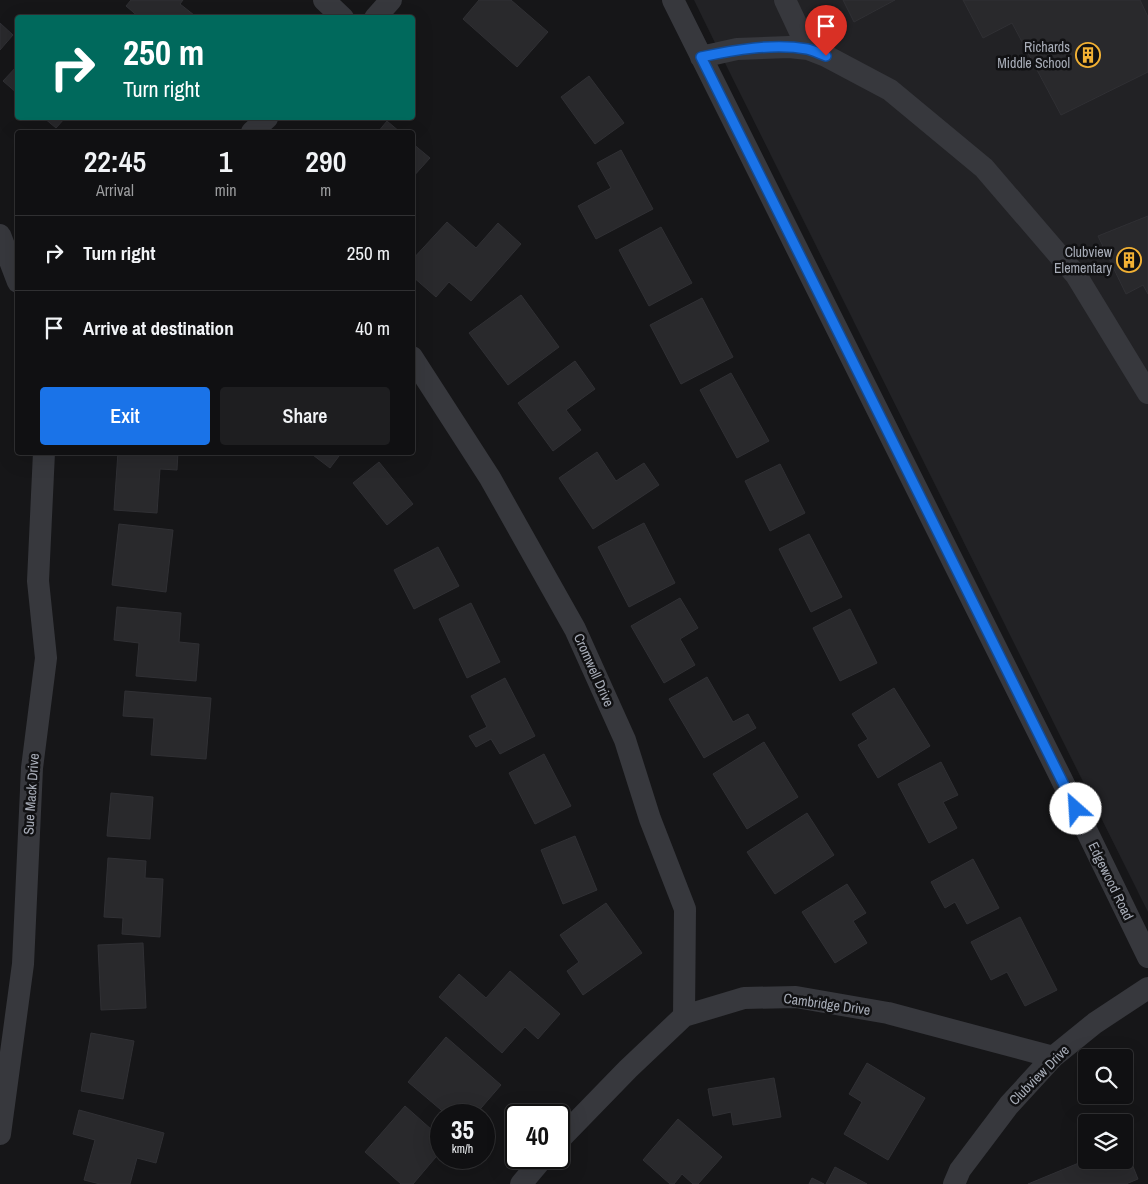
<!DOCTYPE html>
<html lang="en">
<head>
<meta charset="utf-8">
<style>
  :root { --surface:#101012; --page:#1e1e20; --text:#f1f3f6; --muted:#9c9d9f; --line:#303032; --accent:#1a73e8 }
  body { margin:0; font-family:"Archivo Narrow",sans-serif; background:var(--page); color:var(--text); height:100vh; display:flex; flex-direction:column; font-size:19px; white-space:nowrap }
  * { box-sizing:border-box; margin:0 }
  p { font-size:16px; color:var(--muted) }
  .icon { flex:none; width:28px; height:28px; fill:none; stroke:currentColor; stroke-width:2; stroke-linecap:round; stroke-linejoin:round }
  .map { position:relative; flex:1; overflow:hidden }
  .details { position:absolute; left:15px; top:130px; width:400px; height:325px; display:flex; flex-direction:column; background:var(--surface); border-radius:5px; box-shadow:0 5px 20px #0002,0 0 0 1px var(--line) }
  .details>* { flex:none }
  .top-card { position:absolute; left:15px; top:15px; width:400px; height:105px; border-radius:5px; box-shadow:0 5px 20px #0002,0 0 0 1px var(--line); background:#00695c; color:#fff; overflow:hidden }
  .buttons { position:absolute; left:1078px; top:1049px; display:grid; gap:10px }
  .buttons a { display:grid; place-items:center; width:55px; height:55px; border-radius:5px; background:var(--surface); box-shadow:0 5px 20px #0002,0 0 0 1px var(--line); font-size:25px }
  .speed { position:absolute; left:430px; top:1104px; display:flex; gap:10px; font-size:25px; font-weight:700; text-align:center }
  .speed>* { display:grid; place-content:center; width:65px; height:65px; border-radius:50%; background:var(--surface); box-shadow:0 5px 20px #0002,0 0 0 1px var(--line); line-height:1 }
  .speed small { font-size:12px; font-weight:400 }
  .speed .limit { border:2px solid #111; border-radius:8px; background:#fff; color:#111 }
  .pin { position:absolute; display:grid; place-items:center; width:42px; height:42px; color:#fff; margin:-51px -21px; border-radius:50% 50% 50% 0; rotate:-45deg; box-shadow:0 0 5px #0007 }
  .pin .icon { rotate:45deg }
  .me { position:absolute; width:55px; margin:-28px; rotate:334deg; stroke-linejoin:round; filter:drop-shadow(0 0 4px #0008) }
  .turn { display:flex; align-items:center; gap:18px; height:105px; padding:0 25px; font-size:22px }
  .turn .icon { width:65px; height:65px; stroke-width:2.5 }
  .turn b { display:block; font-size:35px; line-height:42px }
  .eta { display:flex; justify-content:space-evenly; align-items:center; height:85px; text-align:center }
  .eta b { font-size:30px; font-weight:600; line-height:35px }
  .cta { display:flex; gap:10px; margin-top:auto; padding:10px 25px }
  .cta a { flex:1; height:58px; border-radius:5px; background:var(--accent); color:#fff; font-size:20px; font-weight:600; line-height:58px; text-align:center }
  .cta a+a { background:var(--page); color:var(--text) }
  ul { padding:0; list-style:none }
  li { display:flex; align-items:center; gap:15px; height:75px; padding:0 25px; border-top:1px solid var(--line) }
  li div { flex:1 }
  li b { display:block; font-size:19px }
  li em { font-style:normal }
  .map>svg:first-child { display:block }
  .built { fill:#222225 }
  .building { fill:#29292c; stroke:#303034 }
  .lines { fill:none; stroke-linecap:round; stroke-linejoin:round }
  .minor { stroke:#37383d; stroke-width:22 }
  .route-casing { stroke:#114b97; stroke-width:12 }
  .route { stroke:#1a73e8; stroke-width:9 }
  .labels { text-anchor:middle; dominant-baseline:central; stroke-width:5; stroke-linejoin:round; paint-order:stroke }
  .poi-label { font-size:14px; fill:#a8adb8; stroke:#111113; text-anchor:end }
  .street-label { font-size:14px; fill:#a8adb8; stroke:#111113 }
</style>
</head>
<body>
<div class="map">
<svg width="1148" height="1184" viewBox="0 0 1148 1184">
  <rect width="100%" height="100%" fill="#161618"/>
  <path class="built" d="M 694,0 L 1148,0 L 1148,912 L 720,53 Z"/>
  <path class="building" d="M 131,0 L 183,0 L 180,4 L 194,15 L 192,18 L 140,18 L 126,6 Z
    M 479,0 L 511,0 L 548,32 L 517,67 L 463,19 Z
    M 843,0 L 895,0 L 854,22 Z
    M 963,0 L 1140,0 L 1148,17 L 1148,72 L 1061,115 L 1012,23 L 983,38 Z
    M 0,23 L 13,35 L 0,50 Z
    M 18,65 L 18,94 L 3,81 Z
    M 589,76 L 624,123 L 595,144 L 561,97 Z
    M 44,118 L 65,118 L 56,128 Z
    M 387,121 L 400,132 L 378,132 Z
    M 412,143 L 430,158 L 412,178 Z
    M 621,150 L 653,209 L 596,239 L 578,206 L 611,188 L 597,163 Z
    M 1148,216 L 1148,294 L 1143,285 L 1126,294 L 1098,236 Z
    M 447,222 L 476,248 L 498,223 L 521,244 L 471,301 L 449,282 L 436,297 L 412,276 L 412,260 Z
    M 661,227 L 692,283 L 649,306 L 619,250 Z
    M 521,295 L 559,347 L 508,385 L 469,333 Z
    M 702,298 L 733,357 L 681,384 L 650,325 Z
    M 575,361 L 595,389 L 566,410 L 581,430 L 553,451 L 518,403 Z
    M 731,373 L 769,441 L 737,458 L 700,390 Z
    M 118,452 L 178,452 L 177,470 L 160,469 L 157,513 L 114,510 Z
    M 309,452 L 342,452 L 330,468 Z
    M 597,452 L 616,481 L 644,463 L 659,485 L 593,529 L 559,478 Z
    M 379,462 L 413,504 L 387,525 L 353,483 Z
    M 780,464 L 805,513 L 770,531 L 745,481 Z
    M 644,523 L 675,583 L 629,607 L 598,547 Z
    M 119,524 L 173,530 L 166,592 L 112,585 Z
    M 809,534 L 842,597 L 811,612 L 779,549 Z
    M 438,547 L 459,586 L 414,609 L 394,570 Z
    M 680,598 L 698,628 L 680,639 L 695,665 L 664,683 L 631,626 Z
    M 471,603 L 500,662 L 467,678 L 439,619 Z
    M 117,607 L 181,613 L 179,642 L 199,644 L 196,681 L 136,676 L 139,643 L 114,640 Z
    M 850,609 L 877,663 L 840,681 L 813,628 Z
    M 707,677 L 733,722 L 748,714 L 756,728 L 704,758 L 669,699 Z
    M 505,678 L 535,736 L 500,754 L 491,739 L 476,747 L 469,736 L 487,727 L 471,696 Z
    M 894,688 L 930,746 L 878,778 L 858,745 L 868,739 L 852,714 Z
    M 125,691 L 211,698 L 206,759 L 151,755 L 154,718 L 123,716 Z
    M 764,742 L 798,797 L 747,829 L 713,774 Z
    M 544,754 L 571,806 L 535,824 L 509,773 Z
    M 941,762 L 958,795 L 943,802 L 957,828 L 929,843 L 898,784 Z
    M 111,793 L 153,797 L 150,839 L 107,836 Z
    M 807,813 L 834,855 L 775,894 L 747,852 Z
    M 575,836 L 597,890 L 563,904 L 541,850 Z
    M 108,858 L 146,861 L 145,878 L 163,879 L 160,937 L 122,934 L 123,918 L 104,917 Z
    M 973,859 L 999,908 L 967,924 L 955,902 L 945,908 L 931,882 Z
    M 847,884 L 866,913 L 853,921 L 867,943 L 835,963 L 802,912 Z
    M 606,903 L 642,953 L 583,995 L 567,971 L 579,962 L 560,935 Z
    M 1020,917 L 1057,990 L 1025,1006 L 1007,972 L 991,980 L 971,942 Z
    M 143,943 L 146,1008 L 101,1010 L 98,945 Z
    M 510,971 L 560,1014 L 538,1039 L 525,1027 L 502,1053 L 439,997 L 459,974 L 486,998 Z
    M 91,1033 L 134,1041 L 123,1099 L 81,1091 Z
    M 446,1037 L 501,1085 L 475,1115 L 447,1115 L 408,1082 Z
    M 867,1063 L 925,1098 L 888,1160 L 844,1134 L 862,1102 L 849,1094 Z
    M 774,1078 L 781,1117 L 733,1125 L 731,1112 L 713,1116 L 708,1089 Z
    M 405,1106 L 441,1138 L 441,1151 L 413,1184 L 401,1184 L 365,1152 Z
    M 79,1110 L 164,1133 L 156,1163 L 137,1158 L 130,1184 L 100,1184 L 84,1180 L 95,1140 L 73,1134 Z
    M 678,1119 L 722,1157 L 698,1184 L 693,1184 L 682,1174 L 674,1184 L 670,1184 L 643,1160 Z
    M 1086,1140 L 1086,1155 L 1081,1142 Z
    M 1124,1144 L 1138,1179 L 1126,1184 L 1028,1184 L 1086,1160 L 1124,1160 Z
    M 835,1167 L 867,1184 L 826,1184 Z
    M 812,1178 L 824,1184 L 809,1184 Z"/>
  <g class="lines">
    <path class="minor" d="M 324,0 L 343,18
      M 673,0 L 1060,776 L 1148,957
      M 785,0 L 808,49
      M 375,18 L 391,0
      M 701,57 L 737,49 L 789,47 L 808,49 L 826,56 L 890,90 L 984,168 L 1076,275 L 1148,393
      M 252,132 L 267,118
      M 0,235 L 18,282
      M 412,357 L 490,478 L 575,629 L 625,740 L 650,819 L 685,909 L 684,1016
      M 0,1134 L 23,964 L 32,768 L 46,658 L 38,581 L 44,452
      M 559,1140 L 628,1069 L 684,1016 L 744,998 L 796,997 L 888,1013 L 1053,1057
      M 521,1184 L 543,1158
      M 954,1184 L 960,1170 L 1009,1105 L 1053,1057 L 1095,1023 L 1148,988"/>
  </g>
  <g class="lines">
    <defs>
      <path id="route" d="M 826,56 C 820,54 813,50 807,49 C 773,43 734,50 701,57 L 1076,809"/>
    </defs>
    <use href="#route" class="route-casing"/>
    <use href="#route" class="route"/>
  </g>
  <defs>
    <symbol id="building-ring" viewBox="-11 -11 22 22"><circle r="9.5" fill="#111113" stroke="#f2b134" stroke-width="1.5"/><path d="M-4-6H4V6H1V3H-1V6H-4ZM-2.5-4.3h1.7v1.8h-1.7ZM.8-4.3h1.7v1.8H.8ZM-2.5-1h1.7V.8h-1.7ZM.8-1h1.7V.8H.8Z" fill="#f2b134"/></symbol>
  </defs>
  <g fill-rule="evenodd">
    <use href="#building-ring" x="1074" y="41" width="28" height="28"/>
    <use href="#building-ring" x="1115" y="246" width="28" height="28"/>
  </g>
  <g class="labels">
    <g class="poi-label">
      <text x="1070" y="47">Richards<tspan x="1070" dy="16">Middle School</tspan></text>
      <text x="1112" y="252">Clubview<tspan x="1112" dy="16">Elementary</tspan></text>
    </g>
    <g class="street-label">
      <text transform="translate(594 670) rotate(66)">Cromwell Drive</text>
      <text transform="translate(31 794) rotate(-86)">Sue Mack Drive</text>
      <text transform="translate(1111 881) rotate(64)">Edgewood Road</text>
      <text transform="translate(827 1004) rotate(8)">Cambridge Drive</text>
      <text transform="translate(1039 1075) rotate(-45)">Clubview Drive</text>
    </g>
  </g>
</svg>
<div class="buttons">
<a><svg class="icon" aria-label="search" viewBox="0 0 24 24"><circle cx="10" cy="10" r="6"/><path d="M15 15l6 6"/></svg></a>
<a><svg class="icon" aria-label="layers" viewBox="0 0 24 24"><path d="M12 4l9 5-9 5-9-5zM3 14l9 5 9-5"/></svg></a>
</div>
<div class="speed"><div>35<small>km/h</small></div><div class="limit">40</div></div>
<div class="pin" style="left:826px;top:56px;background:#d93025"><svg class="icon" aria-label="arrive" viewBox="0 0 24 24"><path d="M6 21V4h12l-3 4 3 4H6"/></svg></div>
<svg class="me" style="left:1076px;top:809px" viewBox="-20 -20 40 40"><circle r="19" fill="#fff"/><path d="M0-13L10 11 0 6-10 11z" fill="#1a73e8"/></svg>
<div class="top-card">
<div class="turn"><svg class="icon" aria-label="right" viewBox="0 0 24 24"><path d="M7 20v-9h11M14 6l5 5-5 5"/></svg><div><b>250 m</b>Turn right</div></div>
</div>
<section class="details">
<div class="eta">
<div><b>22:45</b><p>Arrival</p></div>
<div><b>1</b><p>min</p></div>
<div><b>290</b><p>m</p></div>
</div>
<ul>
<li><svg class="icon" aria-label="right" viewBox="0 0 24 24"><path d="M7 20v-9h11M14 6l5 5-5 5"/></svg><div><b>Turn right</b></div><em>250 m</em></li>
<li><svg class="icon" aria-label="arrive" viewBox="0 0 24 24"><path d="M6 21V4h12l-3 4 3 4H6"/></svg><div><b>Arrive at destination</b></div><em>40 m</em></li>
</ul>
<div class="cta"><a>Exit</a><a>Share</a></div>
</section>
</div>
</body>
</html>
